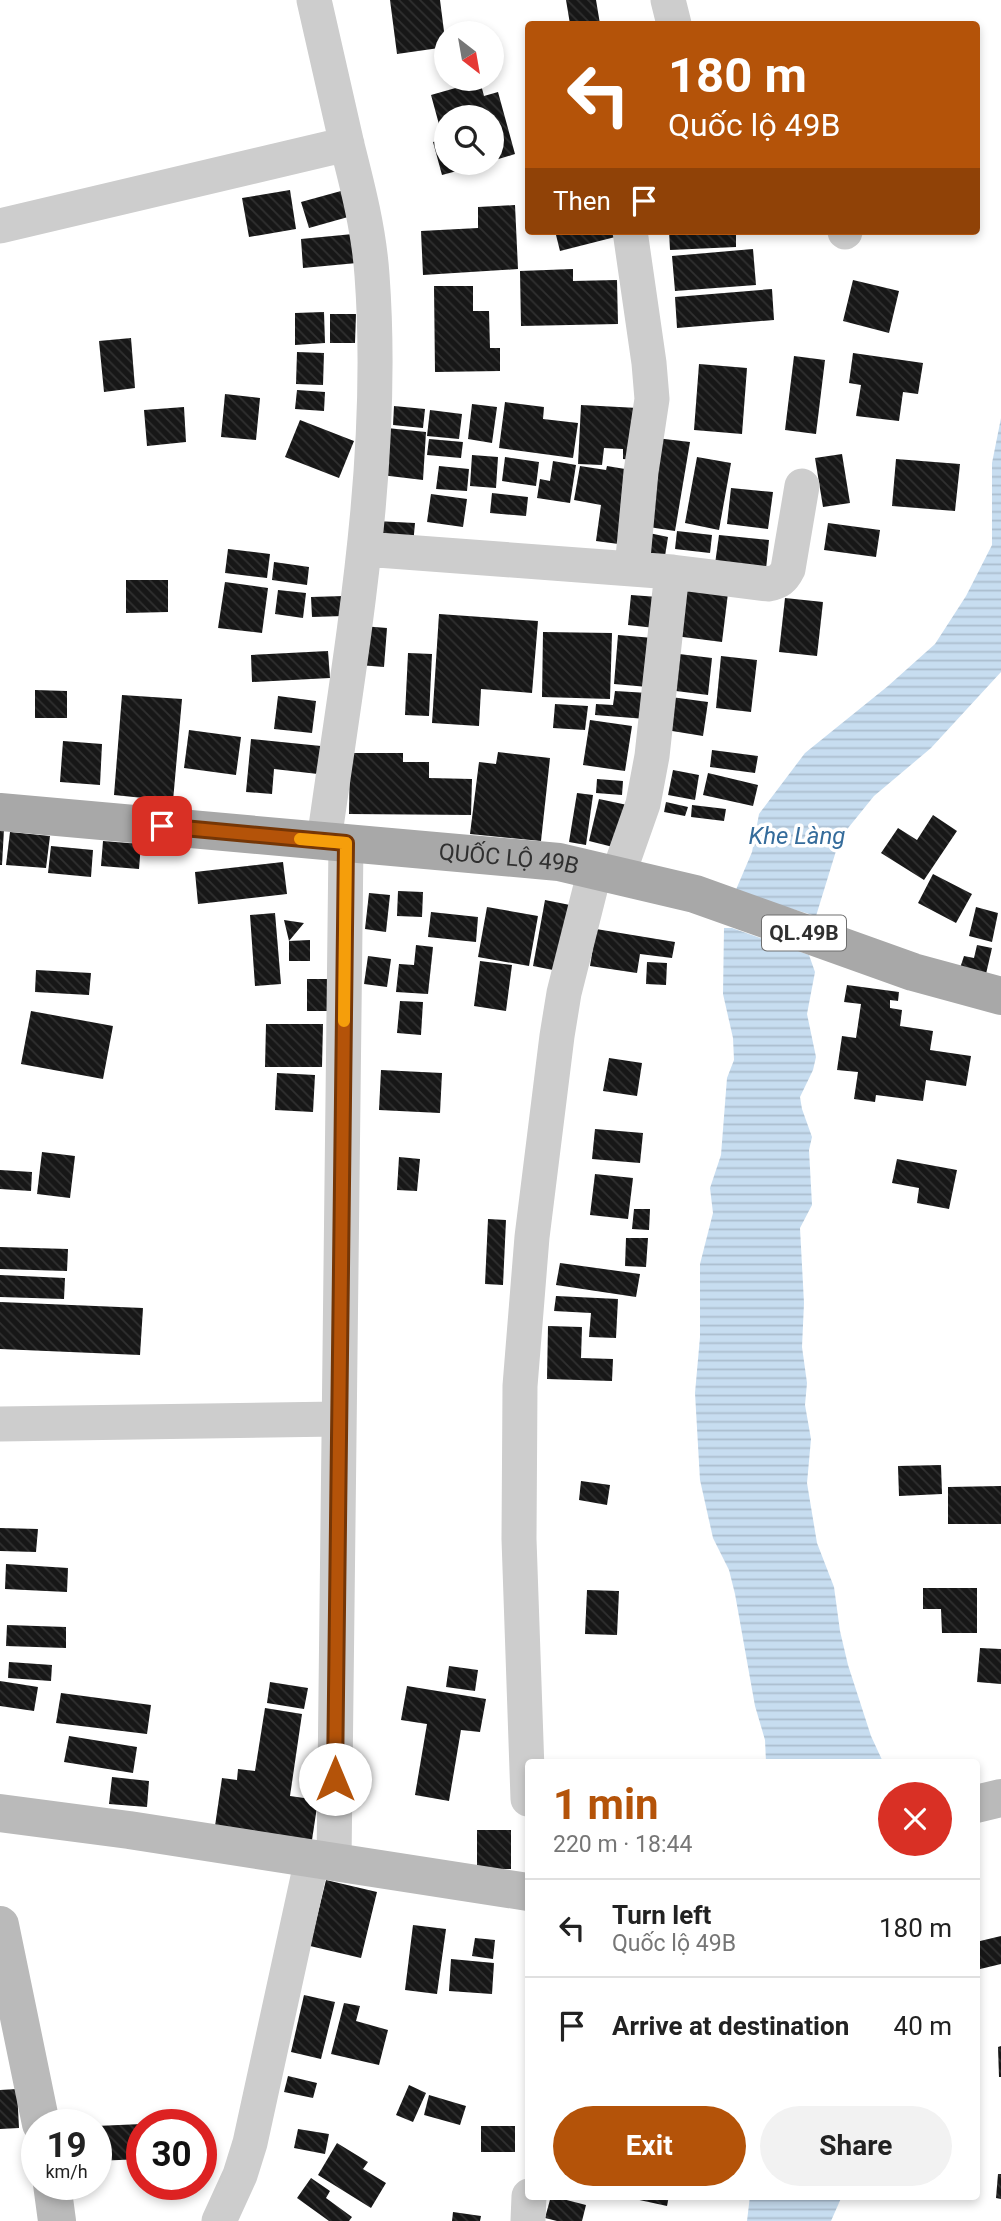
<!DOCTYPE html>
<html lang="en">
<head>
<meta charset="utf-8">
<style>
  :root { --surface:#fff; --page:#f2f2f2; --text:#222; --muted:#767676; --line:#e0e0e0; --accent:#b45309 }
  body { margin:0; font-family:Roboto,sans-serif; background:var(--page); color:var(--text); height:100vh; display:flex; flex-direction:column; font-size:26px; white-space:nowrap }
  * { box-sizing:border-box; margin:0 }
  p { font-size:23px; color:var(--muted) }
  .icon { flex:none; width:38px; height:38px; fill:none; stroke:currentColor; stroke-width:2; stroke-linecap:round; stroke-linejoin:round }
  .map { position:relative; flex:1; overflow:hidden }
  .drawer { position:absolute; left:525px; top:1759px; width:455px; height:441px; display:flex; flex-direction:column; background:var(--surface); border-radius:7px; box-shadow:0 4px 10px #0003 }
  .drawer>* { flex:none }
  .banner { position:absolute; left:525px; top:21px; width:455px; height:214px; border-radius:7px; box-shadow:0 4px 10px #0003; background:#b45309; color:#fff; overflow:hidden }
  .needle { width:46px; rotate:149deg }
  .fabs { position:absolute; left:434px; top:21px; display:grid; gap:14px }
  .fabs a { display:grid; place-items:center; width:70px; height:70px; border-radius:50%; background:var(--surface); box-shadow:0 4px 10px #0003; font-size:35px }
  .speed { position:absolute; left:21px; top:2109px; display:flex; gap:14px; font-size:35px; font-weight:700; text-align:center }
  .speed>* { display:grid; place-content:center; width:91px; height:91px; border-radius:50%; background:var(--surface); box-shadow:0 4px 10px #0003; line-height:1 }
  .speed small { font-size:18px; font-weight:400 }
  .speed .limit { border:10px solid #d22; background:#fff; color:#111 }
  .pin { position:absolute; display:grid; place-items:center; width:60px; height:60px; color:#fff; margin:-30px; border-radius:14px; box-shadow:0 4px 10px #0006 }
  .me { position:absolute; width:77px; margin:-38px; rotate:0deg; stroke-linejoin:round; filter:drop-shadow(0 0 5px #0008) }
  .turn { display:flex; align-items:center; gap:24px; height:147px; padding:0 28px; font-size:32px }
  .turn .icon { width:91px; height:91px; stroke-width:2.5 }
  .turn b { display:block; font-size:49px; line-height:60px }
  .then { display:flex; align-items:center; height:66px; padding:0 28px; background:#0003; gap:14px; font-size:26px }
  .round { display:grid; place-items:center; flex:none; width:74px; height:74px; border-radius:37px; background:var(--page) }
  .summary { display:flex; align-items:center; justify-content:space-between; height:119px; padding:0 28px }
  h1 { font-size:42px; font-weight:700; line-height:52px; color:var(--accent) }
  .action { display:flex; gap:14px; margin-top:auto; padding:14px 28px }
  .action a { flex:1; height:80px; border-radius:42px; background:var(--accent); color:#fff; font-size:28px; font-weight:700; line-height:80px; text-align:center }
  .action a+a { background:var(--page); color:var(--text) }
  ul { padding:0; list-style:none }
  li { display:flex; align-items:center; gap:21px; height:98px; padding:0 28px; border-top:2px solid var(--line) }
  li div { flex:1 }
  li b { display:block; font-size:26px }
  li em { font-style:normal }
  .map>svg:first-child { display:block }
  .water { fill:url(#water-rules) }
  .building { fill:url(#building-back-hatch) }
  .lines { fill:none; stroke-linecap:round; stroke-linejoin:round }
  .street { stroke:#cdcdcd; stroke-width:35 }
  .secondary { stroke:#bababa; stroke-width:38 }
  .primary { stroke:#a8a8a8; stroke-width:38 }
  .route-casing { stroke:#753606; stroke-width:18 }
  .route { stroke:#b45309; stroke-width:12 }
  .slow { stroke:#f59e0b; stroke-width:12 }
  .labels { text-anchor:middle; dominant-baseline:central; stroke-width:7; stroke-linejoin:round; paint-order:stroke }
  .shield { fill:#fff; stroke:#6e6e6e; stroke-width:2 }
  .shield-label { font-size:21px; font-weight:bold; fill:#303030 }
  .street-label { font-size:23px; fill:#303030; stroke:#fff }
  .water-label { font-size:24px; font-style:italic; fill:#356c9b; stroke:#fff }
</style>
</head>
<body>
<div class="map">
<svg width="1001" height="2221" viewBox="0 0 1001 2221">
  <defs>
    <pattern id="water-rules" width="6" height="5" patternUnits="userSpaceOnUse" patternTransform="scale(1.75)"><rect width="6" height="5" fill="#c7ddf0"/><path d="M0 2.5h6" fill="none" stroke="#abbece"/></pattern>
    <pattern id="building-back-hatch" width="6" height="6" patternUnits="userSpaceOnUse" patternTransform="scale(1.75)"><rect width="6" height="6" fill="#171717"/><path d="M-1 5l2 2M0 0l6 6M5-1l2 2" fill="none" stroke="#303030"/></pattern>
  </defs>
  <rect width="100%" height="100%" fill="#fff"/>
  <path class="water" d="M 1001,418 L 1001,672 L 931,748 L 874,796 L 840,838 L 816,916 L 735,892 L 752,852 L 759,814 L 805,753 L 888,686 L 935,644 L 966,596 L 992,545 L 992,463 Z
    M 724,928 L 732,928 L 809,955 L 815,972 L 807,1014 L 816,1057 L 813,1070 L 800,1097 L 802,1109 L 812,1137 L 809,1150 L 812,1205 L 800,1228 L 804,1303 L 802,1347 L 807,1383 L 805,1405 L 811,1439 L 807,1483 L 817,1543 L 834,1587 L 840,1631 L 848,1665 L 871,1736 L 883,1762 L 766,1762 L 765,1740 L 755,1706 L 735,1594 L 729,1570 L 713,1538 L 700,1480 L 695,1393 L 700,1337 L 700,1264 L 713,1213 L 710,1188 L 721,1155 L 727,1078 L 734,1060 L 733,1038 L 723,994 Z
    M 750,2196 L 842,2196 L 831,2221 L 747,2221 Z"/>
  <path class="building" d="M 390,0 L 440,0 L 446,47 L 397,54 Z
    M 566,0 L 596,0 L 600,24 L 570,24 Z
    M 480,81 L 484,96 L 498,92 L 515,154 L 492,161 L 492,117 L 446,117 L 446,163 L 483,164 L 442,175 L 433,142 L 443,139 L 431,95 Z
    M 290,190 L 296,229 L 249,237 L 242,198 Z
    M 341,191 L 348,217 L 309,228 L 301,202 Z
    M 515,205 L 518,269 L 423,275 L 421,231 L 478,228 L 478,207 Z
    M 555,231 L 622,231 L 623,235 L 560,251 Z
    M 669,231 L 736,231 L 736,247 L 670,250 Z
    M 353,234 L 357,263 L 303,268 L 301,239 Z
    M 753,249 L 756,285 L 675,291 L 672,256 Z
    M 573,269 L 573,281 L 617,280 L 618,324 L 521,326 L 520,271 Z
    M 853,280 L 899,291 L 889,333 L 843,321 Z
    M 434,286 L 473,286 L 473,311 L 489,311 L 490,348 L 500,348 L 500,371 L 435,372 Z
    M 772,289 L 774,320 L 677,328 L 675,297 Z
    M 324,312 L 325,343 L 295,345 L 295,313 Z
    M 330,314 L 356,314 L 355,343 L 330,343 Z
    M 131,338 L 135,388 L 104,392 L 99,341 Z
    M 297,352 L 324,353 L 323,385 L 296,384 Z
    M 853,353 L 923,363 L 918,394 L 903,392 L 899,421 L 856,416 L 861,385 L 849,383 Z
    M 794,356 L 825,360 L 816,434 L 785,430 Z
    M 699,364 L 747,368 L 742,434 L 694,430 Z
    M 297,390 L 325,392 L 324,411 L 295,409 Z
    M 225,394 L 260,398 L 256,440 L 221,437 Z
    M 505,402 L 544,407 L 543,419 L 578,423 L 573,458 L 499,448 Z
    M 472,404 L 497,407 L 492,443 L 468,439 Z
    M 581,405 L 638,408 L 635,460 L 623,459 L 623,449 L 604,448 L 602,465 L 578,464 Z
    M 394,406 L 425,409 L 423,428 L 393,425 Z
    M 184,407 L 186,442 L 147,446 L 144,410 Z
    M 430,410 L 462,414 L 459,439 L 427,436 Z
    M 300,420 L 354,441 L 339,478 L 285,457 Z
    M 387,428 L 426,432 L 423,480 L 381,475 Z
    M 656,438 L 690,442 L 675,531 L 642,526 Z
    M 429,439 L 463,442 L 461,458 L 427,455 Z
    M 842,454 L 850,503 L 823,507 L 815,458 Z
    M 472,455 L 498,457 L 496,488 L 470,486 Z
    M 505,457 L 539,462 L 536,486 L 502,481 Z
    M 697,457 L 731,463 L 719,530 L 685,523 Z
    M 896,459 L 960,464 L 955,511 L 892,506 Z
    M 553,461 L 576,465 L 570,503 L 537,498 L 540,479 L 550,481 Z
    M 439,466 L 469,469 L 467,491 L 436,489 Z
    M 580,466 L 606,470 L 607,466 L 637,471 L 626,545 L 596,541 L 601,505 L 574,500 Z
    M 731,488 L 773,492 L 768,529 L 727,524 Z
    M 492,493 L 528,497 L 526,516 L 490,513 Z
    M 431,494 L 467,499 L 463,527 L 427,522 Z
    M 376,521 L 415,523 L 413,545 L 375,542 Z
    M 828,523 L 880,530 L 876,557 L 824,550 Z
    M 677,531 L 712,535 L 710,553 L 675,549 Z
    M 649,533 L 668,537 L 665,556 L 646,553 Z
    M 719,535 L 769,540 L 766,569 L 715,564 Z
    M 228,549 L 270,554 L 267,578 L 225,573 Z
    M 274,562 L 309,567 L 307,585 L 272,580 Z
    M 126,580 L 168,580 L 168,612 L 126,613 Z
    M 225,582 L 268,588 L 262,633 L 218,628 Z
    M 681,587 L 728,593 L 722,642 L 675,636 Z
    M 278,590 L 306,593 L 303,618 L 275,614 Z
    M 631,595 L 658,597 L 655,628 L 628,625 Z
    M 344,596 L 344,616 L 312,617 L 311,597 Z
    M 785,598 L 823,602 L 817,656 L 779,652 Z
    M 439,614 L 538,621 L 532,693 L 481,689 L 479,726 L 432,723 Z
    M 362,626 L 387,628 L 384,667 L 359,665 Z
    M 543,632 L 612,633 L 610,699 L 542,697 Z
    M 618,635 L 653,638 L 648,687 L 614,684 Z
    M 328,651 L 330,678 L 252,682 L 251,655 Z
    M 408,653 L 432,654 L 429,716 L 405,715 Z
    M 671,653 L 712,658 L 708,695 L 668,690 Z
    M 721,656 L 757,660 L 751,712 L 716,708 Z
    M 35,690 L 67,691 L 67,718 L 35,718 Z
    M 615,691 L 648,693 L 646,719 L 595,715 L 596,704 L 613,705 Z
    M 122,695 L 182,699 L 173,801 L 114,795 Z
    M 278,696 L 316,701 L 312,733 L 274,729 Z
    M 671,697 L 708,702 L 703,736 L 666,730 Z
    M 555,704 L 588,706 L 585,730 L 553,728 Z
    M 590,720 L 632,726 L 625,771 L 583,765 Z
    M 189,730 L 241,737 L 236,775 L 184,768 Z
    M 251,739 L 321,746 L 318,774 L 274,769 L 272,794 L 246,792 Z
    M 63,741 L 102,744 L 100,785 L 60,782 Z
    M 712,750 L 758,756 L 755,773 L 710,767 Z
    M 498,752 L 550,758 L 541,841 L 470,834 L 479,762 L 496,764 Z
    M 350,753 L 403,753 L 403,762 L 429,762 L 429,778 L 472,779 L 471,815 L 349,814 Z
    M 673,770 L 699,775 L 695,800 L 668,795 Z
    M 708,773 L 758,785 L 753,806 L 703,795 Z
    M 597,779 L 623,781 L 622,795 L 596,793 Z
    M 577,793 L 593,795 L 586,845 L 569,842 Z
    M 599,799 L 632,806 L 621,849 L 589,841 Z
    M 666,802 L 688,807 L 685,816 L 664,812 Z
    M 692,805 L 726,809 L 724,821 L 691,817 Z
    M 933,815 L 957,831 L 924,880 L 881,853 L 898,828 L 917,840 Z
    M 0,829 L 4,829 L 2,865 L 0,865 Z
    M 10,832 L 50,836 L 46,868 L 6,865 Z
    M 103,841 L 141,844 L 139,869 L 101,866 Z
    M 51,846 L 93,850 L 91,877 L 48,873 Z
    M 283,862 L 287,894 L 198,904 L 195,872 Z
    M 933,874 L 972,894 L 956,923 L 918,903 Z
    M 398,891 L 423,892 L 422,917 L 397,916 Z
    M 369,893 L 390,895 L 386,932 L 365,929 Z
    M 545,900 L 570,905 L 558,971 L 533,966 Z
    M 487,907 L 538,916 L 529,966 L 478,957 Z
    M 976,907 L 998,913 L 992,942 L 969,936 Z
    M 431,912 L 478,917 L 476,942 L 428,937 Z
    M 275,913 L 281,984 L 255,986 L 250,915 Z
    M 284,920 L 304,923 L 289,941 L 310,940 L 310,961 L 289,961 L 289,941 Z
    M 596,929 L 675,942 L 672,958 L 640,954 L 637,973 L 590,966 Z
    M 416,945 L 433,947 L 428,994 L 396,992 L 399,964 L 414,965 Z
    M 977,945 L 992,948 L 986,974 L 960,968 L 964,956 L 974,958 Z
    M 368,956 L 391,959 L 387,987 L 364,984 Z
    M 480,961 L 512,965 L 506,1011 L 474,1006 Z
    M 647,962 L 667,963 L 666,985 L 646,984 Z
    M 36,970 L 91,973 L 89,995 L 35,992 Z
    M 307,979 L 337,979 L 337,1011 L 307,1011 Z
    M 847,985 L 899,992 L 898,1001 L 890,1000 L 890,1008 L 902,1010 L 900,1026 L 933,1031 L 930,1050 L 971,1056 L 966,1086 L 926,1080 L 923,1101 L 876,1095 L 875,1102 L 854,1099 L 858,1072 L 837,1070 L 842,1036 L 856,1038 L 861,1004 L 844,1002 Z
    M 400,1001 L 423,1002 L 421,1035 L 397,1033 Z
    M 31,1011 L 113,1026 L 103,1079 L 21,1064 Z
    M 266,1024 L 323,1024 L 322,1067 L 265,1067 Z
    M 609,1058 L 642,1063 L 637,1096 L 603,1091 Z
    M 381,1070 L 442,1073 L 440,1113 L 379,1110 Z
    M 277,1073 L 315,1075 L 313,1112 L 275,1110 Z
    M 595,1129 L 643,1133 L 640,1163 L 592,1159 Z
    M 42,1152 L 75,1156 L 70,1198 L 37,1194 Z
    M 399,1157 L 420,1159 L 417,1191 L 397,1190 Z
    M 897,1159 L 957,1170 L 949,1209 L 917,1203 L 919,1188 L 892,1183 Z
    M 0,1170 L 32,1172 L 31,1191 L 0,1189 Z
    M 595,1174 L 633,1178 L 628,1219 L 590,1215 Z
    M 634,1209 L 650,1209 L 649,1230 L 632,1229 Z
    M 488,1219 L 506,1220 L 503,1285 L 485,1284 Z
    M 626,1238 L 648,1238 L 646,1267 L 625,1266 Z
    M 0,1247 L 68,1249 L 67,1271 L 0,1269 Z
    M 560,1263 L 640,1274 L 636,1297 L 556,1285 Z
    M 0,1275 L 65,1278 L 64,1299 L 0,1297 Z
    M 556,1296 L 618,1299 L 616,1338 L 589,1337 L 591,1313 L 554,1311 Z
    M 0,1302 L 143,1308 L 140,1355 L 0,1349 Z
    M 548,1326 L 582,1327 L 581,1358 L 613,1359 L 612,1381 L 547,1379 Z
    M 941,1465 L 942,1494 L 899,1496 L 898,1466 Z
    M 581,1481 L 610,1485 L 607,1505 L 579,1500 Z
    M 1001,1486 L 1001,1524 L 948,1524 L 948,1487 Z
    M 0,1528 L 38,1529 L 36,1552 L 0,1551 Z
    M 6,1564 L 68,1568 L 67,1592 L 5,1589 Z
    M 923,1588 L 977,1588 L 977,1633 L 942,1633 L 941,1609 L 923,1609 Z
    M 587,1590 L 619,1591 L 617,1635 L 585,1634 Z
    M 7,1625 L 66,1627 L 66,1648 L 6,1646 Z
    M 980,1648 L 1001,1649 L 1001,1684 L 977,1682 Z
    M 9,1662 L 52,1665 L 51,1681 L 8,1678 Z
    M 449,1666 L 478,1670 L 475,1691 L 446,1687 Z
    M 0,1681 L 38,1687 L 34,1711 L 0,1706 Z
    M 270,1682 L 308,1688 L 304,1709 L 267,1703 Z
    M 407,1686 L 486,1699 L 480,1732 L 461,1730 L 449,1801 L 415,1795 L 427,1724 L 401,1720 Z
    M 61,1693 L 151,1705 L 147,1734 L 56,1723 Z
    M 265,1708 L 302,1714 L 290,1796 L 318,1800 L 312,1840 L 215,1826 L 222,1778 L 237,1780 L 238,1769 L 255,1771 Z
    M 69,1736 L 137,1747 L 133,1773 L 64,1762 Z
    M 112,1777 L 149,1781 L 147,1807 L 109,1804 Z
    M 477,1830 L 511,1830 L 511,1869 L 477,1869 Z
    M 326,1880 L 377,1892 L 361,1958 L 310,1946 Z
    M 413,1925 L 446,1929 L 437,1994 L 405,1990 Z
    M 1001,1936 L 1001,1964 L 976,1970 L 976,1942 Z
    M 475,1938 L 495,1940 L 493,1959 L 472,1956 Z
    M 451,1959 L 494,1963 L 492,1994 L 449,1991 Z
    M 304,1995 L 335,2002 L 321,2059 L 291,2052 Z
    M 344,2003 L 360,2006 L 356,2021 L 388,2030 L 379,2065 L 331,2054 Z
    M 1001,2046 L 1001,2077 L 999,2077 L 998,2047 Z
    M 288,2076 L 317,2083 L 313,2098 L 284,2092 Z
    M 409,2085 L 426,2093 L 413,2122 L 396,2115 Z
    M 17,2089 L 19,2128 L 0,2129 L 0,2090 Z
    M 429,2095 L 466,2106 L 460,2125 L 424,2115 Z
    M 142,2124 L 142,2159 L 96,2161 L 96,2126 Z
    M 481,2126 L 515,2126 L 515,2152 L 481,2152 Z
    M 298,2129 L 329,2134 L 325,2154 L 294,2148 Z
    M 337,2143 L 368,2162 L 363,2169 L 386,2183 L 371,2208 L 318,2175 Z
    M 998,2174 L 1001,2174 L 1001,2199 L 996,2198 Z
    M 311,2178 L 330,2191 L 326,2198 L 352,2217 L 349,2221 L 329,2221 L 297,2198 Z
    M 551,2196 L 586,2205 L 582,2221 L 557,2221 L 545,2218 Z
    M 621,2196 L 669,2196 L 667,2206 Z
    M 453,2212 L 481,2216 L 480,2221 L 452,2221 Z"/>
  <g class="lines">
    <path class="street" d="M 314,0 C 325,48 336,97 347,145 C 358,188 369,231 372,275 C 386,465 350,654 324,841
      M 668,0 L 674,24
      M 0,226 L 347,144
      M 630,231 L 649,363 L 652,399 L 641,472 L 632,569
      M 845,231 L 845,232
      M 364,549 L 672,572 L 768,584 C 779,582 783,579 788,569 L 802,486
      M 618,875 L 643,804 L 652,756 L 672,572
      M 0,1424 L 338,1419
      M 528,1799 L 519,1539 L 520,1386 L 532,1237 L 557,1036 L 564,993 L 595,870
      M 334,1862 L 346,843
      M 219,2221 L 240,2175 L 250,2143 L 312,1859
      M 528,2221 L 529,2196"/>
    <path class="secondary" d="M 976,1804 L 1001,1798
      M 0,1813 L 129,1830 L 528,1892
      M 0,1925 L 41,2124
      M 52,2184 L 57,2221"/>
    <path class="primary" id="s1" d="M 0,812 L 559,862 L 695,894 L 913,972 L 1001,996"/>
  </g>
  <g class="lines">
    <defs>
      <path id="route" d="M 162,826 L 346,843 L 335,1779"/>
    </defs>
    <use href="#route" class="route-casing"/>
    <use href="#route" class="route"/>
    <path class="slow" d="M 300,839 L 346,843 L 344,1021"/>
  </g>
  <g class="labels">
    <rect class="shield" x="762" y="915.5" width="84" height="35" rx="5"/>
    <g class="shield-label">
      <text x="804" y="933">QL.49B</text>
    </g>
    <g class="street-label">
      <text stroke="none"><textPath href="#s1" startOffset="511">QUỐC LỘ 49B</textPath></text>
    </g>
    <g class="water-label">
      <text x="797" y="836">Khe Làng</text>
    </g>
  </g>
</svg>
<div class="fabs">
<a><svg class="needle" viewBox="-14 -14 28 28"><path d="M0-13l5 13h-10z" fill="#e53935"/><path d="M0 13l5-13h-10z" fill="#767676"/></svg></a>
<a><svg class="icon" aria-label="search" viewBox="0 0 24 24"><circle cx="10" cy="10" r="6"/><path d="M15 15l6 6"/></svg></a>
</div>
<div class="speed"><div>19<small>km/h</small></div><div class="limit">30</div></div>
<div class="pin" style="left:162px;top:826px;background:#d93025"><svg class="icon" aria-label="arrive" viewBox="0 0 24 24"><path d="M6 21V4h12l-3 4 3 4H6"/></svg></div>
<svg class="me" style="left:335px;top:1779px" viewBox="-20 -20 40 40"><circle r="19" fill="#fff"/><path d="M0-13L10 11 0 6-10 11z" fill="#b45309"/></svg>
<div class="banner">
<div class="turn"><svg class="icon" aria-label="left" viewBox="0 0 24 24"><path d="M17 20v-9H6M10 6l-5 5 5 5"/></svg><div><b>180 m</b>Quốc lộ 49B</div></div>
<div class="then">Then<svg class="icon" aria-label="arrive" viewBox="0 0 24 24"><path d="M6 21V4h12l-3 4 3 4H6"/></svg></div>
</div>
<section class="drawer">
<div class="summary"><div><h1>1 min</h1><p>220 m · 18:44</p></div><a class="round" style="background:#d93025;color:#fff"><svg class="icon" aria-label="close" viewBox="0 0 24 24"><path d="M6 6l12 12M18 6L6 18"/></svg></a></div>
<ul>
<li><svg class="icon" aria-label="left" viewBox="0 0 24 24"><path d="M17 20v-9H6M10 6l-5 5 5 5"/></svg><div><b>Turn left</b><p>Quốc lộ 49B</p></div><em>180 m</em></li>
<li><svg class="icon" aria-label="arrive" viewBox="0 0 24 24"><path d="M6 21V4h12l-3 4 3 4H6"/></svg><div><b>Arrive at destination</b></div><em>40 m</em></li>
</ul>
<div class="action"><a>Exit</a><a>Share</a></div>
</section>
</div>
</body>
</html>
